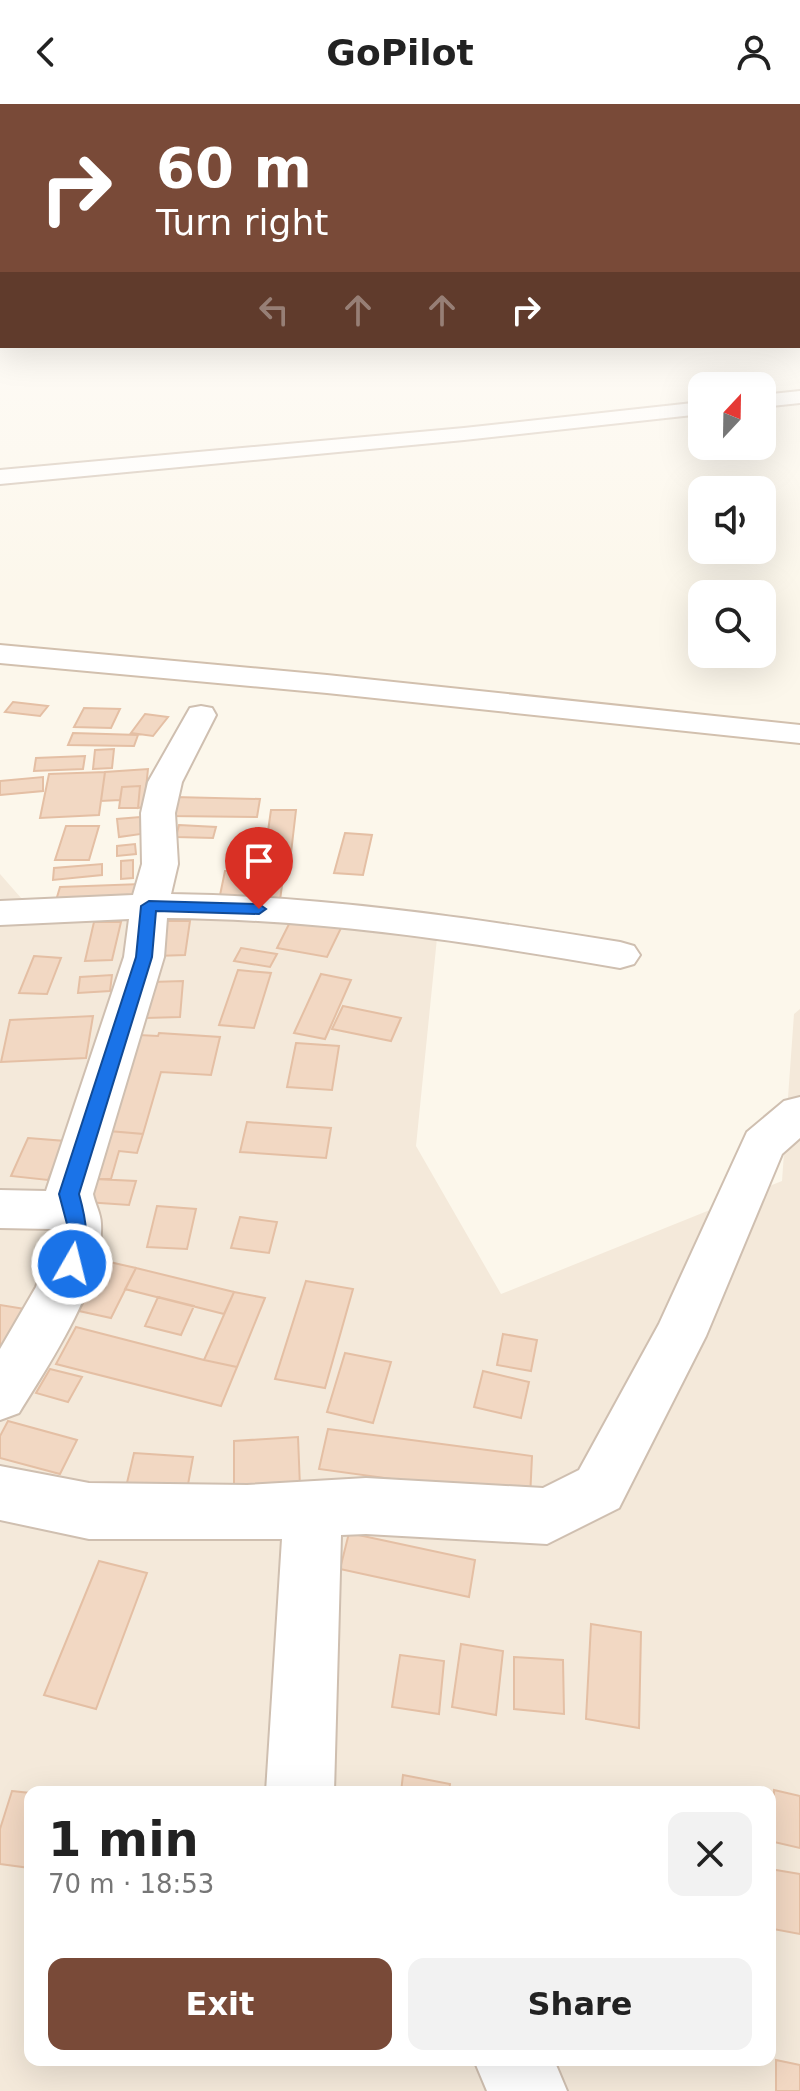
<!DOCTYPE html>
<html lang="en">
<head>
<meta charset="utf-8">
<style>
  :root { --surface:#fff; --page:#f2f2f2; --text:#222; --muted:#767676; --accent:#794a38 }
  body { margin:0; font-family:"DejaVu Sans",sans-serif; background:var(--page); color:var(--text); height:100vh; display:flex; flex-direction:column; font-size:30px; white-space:nowrap }
  * { box-sizing:border-box; margin:0 }
  p { font-size:26px; color:var(--muted) }
  .icon { flex:none; width:44px; height:44px; fill:none; stroke:currentColor; stroke-width:2; stroke-linecap:round; stroke-linejoin:round }
  .map { position:relative; flex:1; overflow:hidden }
  .panel { position:absolute; left:24px; top:1682px; width:752px; height:280px; display:flex; flex-direction:column; background:var(--surface); border-radius:16px; box-shadow:0 8px 32px #0002 }
  .panel>* { flex:none }
  .banner { position:absolute; left:0px; top:0px; width:800px; height:244px; box-shadow:0 8px 32px #0002; background:#794a38; color:#fff; overflow:hidden }
  .needle { width:52px; rotate:22deg }
  .tools { position:absolute; left:688px; top:268px; display:grid; gap:16px }
  .tools a { display:grid; place-items:center; width:88px; height:88px; border-radius:16px; background:var(--surface); box-shadow:0 8px 32px #0002; font-size:40px }
  .pin { position:absolute; display:grid; place-items:center; width:68px; height:68px; color:#fff; margin:-82px -34px; border-radius:50% 50% 50% 0; rotate:-45deg; box-shadow:0 0 8px #0007 }
  .pin .icon { rotate:45deg }
  .me { position:absolute; width:88px; margin:-44px; rotate:8deg; stroke-linejoin:round; filter:drop-shadow(0 0 6px #0008) }
  .turn { display:flex; align-items:center; gap:28px; height:168px; padding:0 24px; font-size:36px }
  .turn .icon { width:104px; height:104px; stroke-width:2.5 }
  .turn b { display:block; font-size:56px; line-height:68px }
  .lanes { display:flex; align-items:center; height:76px; padding:0 24px; background:#0003; justify-content:center; gap:40px; direction:ltr }
  .lanes .off { opacity:.35 }
  .round { display:grid; place-items:center; flex:none; width:84px; height:84px; border-radius:16px; background:var(--page) }
  .overview { display:flex; align-items:center; justify-content:space-between; height:136px; padding:0 24px }
  h1 { font-size:48px; font-weight:600; line-height:60px }
  .cta { display:flex; gap:16px; margin-top:auto; padding:16px 24px }
  .cta a { flex:1; height:92px; border-radius:16px; background:var(--accent); color:#fff; font-size:32px; font-weight:600; line-height:92px; text-align:center }
  .cta a+a { background:var(--page); color:var(--text) }
  header { display:flex; justify-content:space-between; align-items:center; height:104px; padding:0 24px; background:var(--surface); font-size:36px; font-weight:600 }
  .map>svg:first-child { display:block }
  .residential { fill:#f4e9da; fill-rule:evenodd }
  .building { fill:#f2d8c3; stroke:#e4bfa4; stroke-width:2 }
  .lines { fill:none; stroke-linecap:round; stroke-linejoin:round }
  .street-casing { stroke:#cfbfb0; stroke-width:4 }
  .secondary-casing { stroke:#d2c0ae; stroke-width:4 }
  .street { fill:#fff; fill-rule:evenodd }
  .secondary { fill:#fff; fill-rule:evenodd }
  .route { fill:#1a73e8; stroke:#114b97; stroke-width:2 }
</style>
</head>
<body>
<header><svg class="icon" aria-label="back" viewBox="0 0 24 24"><path d="M15 5l-7 7 7 7"/></svg>GoPilot<svg class="icon" aria-label="person" viewBox="0 0 24 24"><circle cx="12" cy="8" r="4"/><path d="M4 21q1-7 8-7t8 7"/></svg></header>
<div class="map">
<svg width="800" height="1987" viewBox="0 0 800 1987">
  <rect width="100%" height="100%" fill="#fcf7eb"/>
  <path class="residential" d="M 0,770 L 36,811 L 233,805 L 437,834 L 416,1042 L 501,1190 L 782,1077 L 794,910 L 800,905 L 800,1987 L 0,1987 ZM 30,1688 L 770,1688 L 770,1956 L 30,1956 Z"/>
  <path class="building" d="M 13,598 L 48,602 L 40,612 L 5,608 Z
    M 84,604 L 120,605 L 111,624 L 74,623 Z
    M 145,610 L 168,613 L 153,632 L 131,629 Z
    M 73,629 L 138,631 L 134,642 L 68,641 Z
    M 114,645 L 112,664 L 93,665 L 95,646 Z
    M 85,652 L 83,665 L 34,667 L 36,654 Z
    M 148,665 L 144,703 L 138,704 L 140,682 L 122,683 L 120,696 L 101,697 L 105,668 Z
    M 105,668 L 99,711 L 40,714 L 49,670 Z
    M 43,673 L 43,687 L 0,691 L 0,677 Z
    M 140,682 L 138,704 L 119,704 L 122,683 Z
    M 174,693 L 260,695 L 257,713 L 169,712 Z
    M 271,706 L 296,706 L 291,749 L 265,748 Z
    M 140,713 L 141,730 L 119,733 L 117,715 Z
    M 179,721 L 216,723 L 213,734 L 176,733 Z
    M 66,722 L 99,722 L 89,756 L 55,756 Z
    M 345,729 L 372,731 L 363,771 L 334,769 Z
    M 135,740 L 136,750 L 117,752 L 117,742 Z
    M 133,756 L 133,774 L 121,775 L 121,757 Z
    M 102,760 L 102,771 L 53,776 L 54,764 Z
    M 225,767 L 284,767 L 280,796 L 219,796 Z
    M 141,780 L 139,797 L 55,800 L 60,783 Z
    M 291,816 L 341,824 L 327,853 L 277,844 Z
    M 161,817 L 190,817 L 185,851 L 156,852 Z
    M 94,818 L 121,818 L 112,856 L 85,857 Z
    M 241,844 L 277,850 L 270,863 L 234,857 Z
    M 34,852 L 61,854 L 47,890 L 19,889 Z
    M 238,866 L 271,869 L 254,924 L 219,921 Z
    M 321,870 L 351,876 L 325,935 L 294,929 Z
    M 112,871 L 110,887 L 78,889 L 80,873 Z
    M 183,877 L 180,913 L 146,914 L 151,878 Z
    M 343,902 L 401,914 L 391,937 L 332,925 Z
    M 93,912 L 86,954 L 1,958 L 10,916 Z
    M 159,929 L 220,933 L 211,971 L 161,968 L 143,1030 L 109,1027 L 139,931 L 158,932 Z
    M 296,939 L 339,942 L 332,986 L 287,983 Z
    M 247,1018 L 331,1024 L 326,1054 L 240,1048 Z
    M 109,1027 L 143,1030 L 137,1049 L 119,1047 L 111,1075 L 94,1075 Z
    M 28,1034 L 65,1037 L 48,1076 L 11,1072 Z
    M 94,1075 L 136,1077 L 129,1101 L 86,1098 Z
    M 157,1102 L 196,1105 L 187,1145 L 147,1143 Z
    M 240,1113 L 277,1118 L 269,1149 L 231,1144 Z
    M 105,1157 L 136,1164 L 111,1214 L 79,1207 Z
    M 136,1164 L 234,1188 L 224,1210 L 125,1185 Z
    M 306,1177 L 353,1185 L 325,1284 L 275,1275 Z
    M 234,1188 L 265,1194 L 237,1263 L 204,1256 Z
    M 158,1193 L 194,1202 L 181,1231 L 145,1222 Z
    M 0,1201 L 25,1205 L 0,1257 Z
    M 76,1223 L 204,1256 L 237,1263 L 221,1302 L 56,1260 Z
    M 503,1230 L 537,1236 L 531,1267 L 497,1261 Z
    M 345,1249 L 391,1258 L 373,1319 L 327,1308 Z
    M 50,1265 L 82,1273 L 68,1298 L 36,1289 Z
    M 483,1267 L 529,1278 L 521,1314 L 474,1303 Z
    M 8,1317 L 77,1336 L 60,1370 L 0,1354 L 0,1332 Z
    M 328,1325 L 532,1352 L 530,1394 L 319,1365 Z
    M 298,1333 L 300,1383 L 234,1387 L 234,1337 Z
    M 134,1349 L 193,1353 L 187,1386 L 126,1383 Z
    M 349,1429 L 475,1456 L 469,1493 L 340,1465 Z
    M 99,1457 L 147,1469 L 96,1605 L 44,1591 Z
    M 591,1520 L 641,1528 L 639,1624 L 586,1615 Z
    M 461,1540 L 503,1547 L 496,1611 L 452,1603 Z
    M 400,1551 L 444,1557 L 439,1610 L 392,1603 Z
    M 514,1553 L 563,1556 L 564,1610 L 514,1605 Z
    M 403,1671 L 450,1680 L 449,1688 L 401,1688 Z
    M 774,1686 L 800,1692 L 800,1744 L 774,1738 Z
    M 12,1687 L 30,1689 L 30,1764 L 0,1760 L 0,1725 Z
    M 770,1765 L 800,1770 L 800,1830 L 773,1825 Z
    M 776,1956 L 800,1961 L 800,1987 L 776,1987 Z"/>
  <g class="lines">
    <defs>
      <path id="street" d="M 800,287 L 800,299 L 762,303 L 762,291 Z
        M 702,298 L 702,310 L 464,336 L 0,380 L 0,366 L 464,324 Z
        M 201,602 L 212,604 L 216,611 L 182,678 L 175,709 L 178,760 L 171,790 C 322,792 471,814 620,838 L 634,842 L 640,851 L 634,860 L 620,864 C 470,838 320,815 167,814 L 164,853 L 93,1090 C 95,1100 101,1110 101,1120 C 104,1179 49,1260 19,1309 L 0,1316 L 0,1245 L 36,1183 L 51,1140 L 52,1125 L 0,1124 L 0,1086 L 46,1087 L 124,853 L 129,815 L 0,821 L 0,797 L 133,791 L 142,760 L 141,709 L 148,678 L 186,611 L 190,604 Z
        M 800,993 L 800,1034 L 782,1050 L 706,1232 L 619,1404 L 547,1440 L 366,1430 L 341,1431 L 334,1688 L 266,1688 L 282,1435 L 89,1435 L 0,1416 L 0,1362 L 89,1379 L 247,1381 L 366,1374 L 543,1384 L 579,1366 L 659,1220 L 747,1028 L 784,997 Z
        M 474,1956 L 554,1956 L 567,1987 L 487,1987 Z"/>
      <path id="secondary" d="M 0,541 L 327,571 L 800,621 L 800,639 L 327,589 L 0,559 Z"/>
    </defs>
    <use href="#street" class="street-casing"/>
    <use href="#secondary" class="secondary-casing"/>
    <use href="#street" class="street"/>
    <use href="#secondary" class="secondary"/>
  </g>
  <linearGradient id="sky" x2="0" y2="1"><stop stop-color="#97c5e8"/><stop offset="0.44" stop-color="#fefbf6"/><stop offset="1" stop-color="#fefbf6" stop-opacity="0"/></linearGradient>
  <rect width="800" height="495" fill="url(#sky)"/>
  <path class="route" d="M 149,797 L 259,800 L 266,805 L 259,810 L 156,807 L 152,853 L 79,1090 C 86,1115 91,1141 79,1166 L 72,1168 L 64,1166 L 61,1160 L 67,1120 L 59,1090 L 136,853 L 141,802 Z"/>
</svg>
<div class="tools">
<a><svg class="needle" viewBox="-14 -14 28 28"><path d="M0-13l5 13h-10z" fill="#e53935"/><path d="M0 13l5-13h-10z" fill="#767676"/></svg></a>
<a><svg class="icon" aria-label="sound" viewBox="0 0 24 24"><path d="M4 9h4l5-4v14l-5-4H4zM17 9q2 3 0 6"/></svg></a>
<a><svg class="icon" aria-label="search" viewBox="0 0 24 24"><circle cx="10" cy="10" r="6"/><path d="M15 15l6 6"/></svg></a>
</div>
<div class="pin" style="left:259px;top:805px;background:#d93025"><svg class="icon" aria-label="arrive" viewBox="0 0 24 24"><path d="M6 21V4h12l-3 4 3 4H6"/></svg></div>
<svg class="me" style="left:72px;top:1160px" viewBox="-20 -20 40 40"><circle r="17" fill="#1a73e8" stroke="#fff" stroke-width="3"/><path d="M0-11L8 9 0 5-8 9z" fill="#fff"/></svg>
<div class="banner">
<div class="turn"><svg class="icon" aria-label="right" viewBox="0 0 24 24"><path d="M7 20v-9h11M14 6l5 5-5 5"/></svg><div><b>60 m</b>Turn right</div></div>
<div class="lanes"><svg class="icon off" aria-label="left" viewBox="0 0 24 24"><path d="M17 20v-9H6M10 6l-5 5 5 5"/></svg><svg class="icon off" aria-label="ahead" viewBox="0 0 24 24"><path d="M12 20V5M6 11l6-6 6 6"/></svg><svg class="icon off" aria-label="ahead" viewBox="0 0 24 24"><path d="M12 20V5M6 11l6-6 6 6"/></svg><svg class="icon" aria-label="right" viewBox="0 0 24 24"><path d="M7 20v-9h11M14 6l5 5-5 5"/></svg></div>
</div>
<section class="panel">
<div class="overview"><div><h1>1 min</h1><p>70 m · 18:53</p></div><a class="round"><svg class="icon" aria-label="close" viewBox="0 0 24 24"><path d="M6 6l12 12M18 6L6 18"/></svg></a></div>
<div class="cta"><a>Exit</a><a>Share</a></div>
</section>
</div>
</body>
</html>
